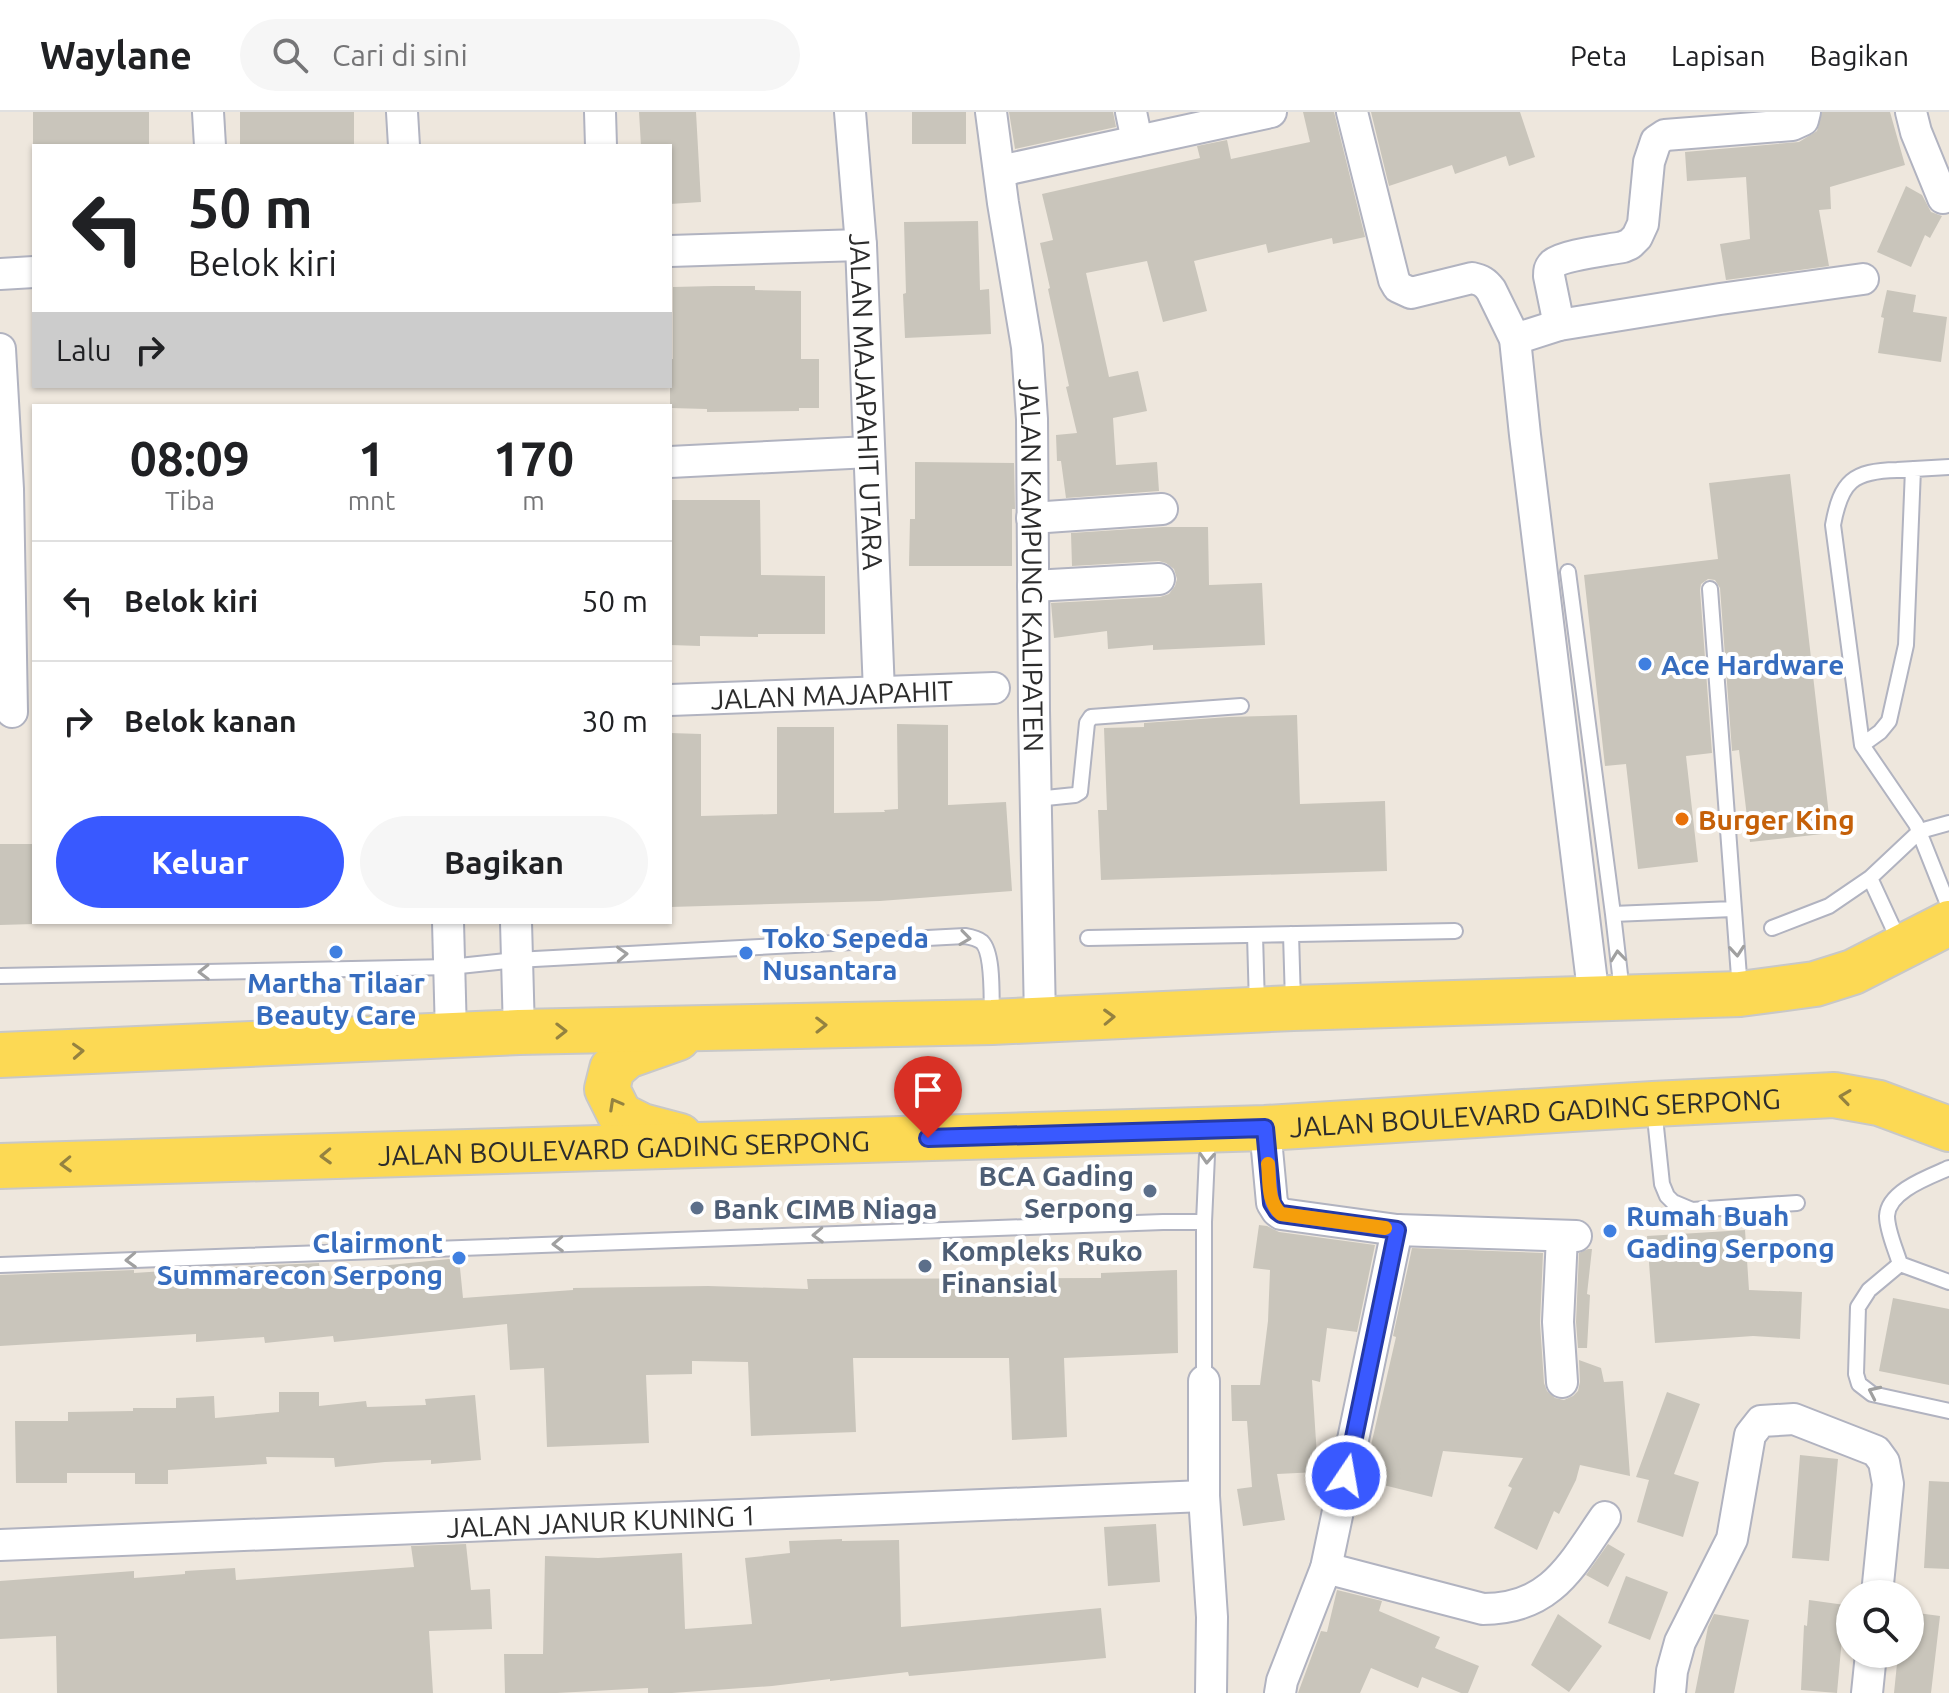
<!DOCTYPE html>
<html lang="id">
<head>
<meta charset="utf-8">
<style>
  :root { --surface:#fff; --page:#f6f6f6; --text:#202124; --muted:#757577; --line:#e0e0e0; --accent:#3959ff }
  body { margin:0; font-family:Ubuntu,sans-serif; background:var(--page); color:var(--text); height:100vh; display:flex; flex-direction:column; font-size:30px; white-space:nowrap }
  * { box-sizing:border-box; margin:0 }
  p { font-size:26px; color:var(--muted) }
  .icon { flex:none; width:44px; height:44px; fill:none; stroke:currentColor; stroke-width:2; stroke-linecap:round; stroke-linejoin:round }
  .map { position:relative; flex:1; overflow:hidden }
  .sheet { position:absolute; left:32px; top:292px; width:640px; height:520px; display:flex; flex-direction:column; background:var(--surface); border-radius:0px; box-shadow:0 2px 6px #0004 }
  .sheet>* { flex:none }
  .hud { position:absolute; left:32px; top:32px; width:640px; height:244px; border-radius:0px; box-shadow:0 2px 6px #0004; background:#fff; color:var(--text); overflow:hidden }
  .tools { position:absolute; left:1836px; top:1468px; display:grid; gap:16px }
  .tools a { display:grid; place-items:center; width:88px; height:88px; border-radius:50%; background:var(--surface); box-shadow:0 2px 6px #0004; font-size:40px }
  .pin { position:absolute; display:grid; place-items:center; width:68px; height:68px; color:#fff; margin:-82px -34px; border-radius:50% 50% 50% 0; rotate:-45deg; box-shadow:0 0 8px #0007 }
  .pin .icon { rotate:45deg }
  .me { position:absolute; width:88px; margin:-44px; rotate:12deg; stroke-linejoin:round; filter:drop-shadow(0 0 6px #0008) }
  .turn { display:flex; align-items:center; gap:28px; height:168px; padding:0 24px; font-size:36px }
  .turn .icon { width:104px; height:104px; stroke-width:2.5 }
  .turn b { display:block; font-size:56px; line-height:68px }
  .then { display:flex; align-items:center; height:76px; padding:0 24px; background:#0003; gap:16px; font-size:30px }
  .eta { display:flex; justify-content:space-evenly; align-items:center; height:136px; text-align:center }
  .eta b { font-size:48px; font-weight:700; line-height:56px }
  .action { display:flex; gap:16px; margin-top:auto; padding:16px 24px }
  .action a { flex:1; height:92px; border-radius:48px; background:var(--accent); color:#fff; font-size:32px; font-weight:700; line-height:92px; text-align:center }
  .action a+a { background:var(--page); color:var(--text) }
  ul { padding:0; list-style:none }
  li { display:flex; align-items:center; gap:24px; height:120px; padding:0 24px; border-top:2px solid var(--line) }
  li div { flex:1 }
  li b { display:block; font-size:30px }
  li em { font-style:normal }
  header { display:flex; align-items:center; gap:48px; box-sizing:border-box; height:112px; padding:0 40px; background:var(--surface); border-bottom:2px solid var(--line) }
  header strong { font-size:38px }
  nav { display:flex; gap:44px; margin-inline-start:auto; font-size:28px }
  .search { width:560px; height:72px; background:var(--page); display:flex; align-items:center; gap:20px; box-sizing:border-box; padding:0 28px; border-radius:44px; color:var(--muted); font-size:30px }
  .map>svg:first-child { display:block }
  .building { fill:#c9c5bb }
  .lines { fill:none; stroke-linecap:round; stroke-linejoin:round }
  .lane-casing { stroke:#b1b3c0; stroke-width:18 }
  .street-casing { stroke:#b1b3c0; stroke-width:34 }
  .primary-casing { stroke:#c8c8c8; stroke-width:48 }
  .lane { stroke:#fff; stroke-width:14 }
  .street { stroke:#fff; stroke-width:30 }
  .primary { stroke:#fcd954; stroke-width:44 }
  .oneway { stroke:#a0a0a0 }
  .oneway2 { stroke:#948240 }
  .route-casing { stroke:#253aa6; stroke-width:20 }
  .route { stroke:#3959ff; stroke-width:14 }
  .slow { stroke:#f59e0b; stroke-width:14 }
  .shop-dot { fill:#3f7fe0; stroke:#fff; stroke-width:3 }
  .food-dot { fill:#e8710a; stroke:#fff; stroke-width:3 }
  .service-dot { fill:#5c6f8a; stroke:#fff; stroke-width:3 }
  .labels { text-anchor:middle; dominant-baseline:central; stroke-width:8; stroke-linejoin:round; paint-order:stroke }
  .street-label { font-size:28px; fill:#2c2c2c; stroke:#fff }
  .shop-label { font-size:28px; font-weight:bold; fill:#366cbe; stroke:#fff; text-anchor:start }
  .food-label { font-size:28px; font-weight:bold; fill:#c56008; stroke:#fff; text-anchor:start }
  .service-label { font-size:28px; font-weight:bold; fill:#4e5e75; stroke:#fff; text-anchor:start }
</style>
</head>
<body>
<header>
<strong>Waylane</strong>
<div class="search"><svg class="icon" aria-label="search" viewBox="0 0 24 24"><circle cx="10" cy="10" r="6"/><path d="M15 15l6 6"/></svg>Cari di sini</div>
<nav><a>Peta</a><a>Lapisan</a><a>Bagikan</a></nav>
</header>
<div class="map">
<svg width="1949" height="1581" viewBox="0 0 1949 1581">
  <rect width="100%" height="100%" fill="#eee7dd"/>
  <path class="building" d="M 33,0 L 149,0 L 149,34 L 33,34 Z
    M 240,0 L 354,0 L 354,34 L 240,34 Z
    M 639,0 L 696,0 L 701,90 L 670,92 L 670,34 L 641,34 Z
    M 912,0 L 966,0 L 966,32 L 912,32 Z
    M 1009,0 L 1113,0 L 1116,15 L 1015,37 Z
    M 1303,0 L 1334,0 L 1365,125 L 1333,132 L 1332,126 L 1268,141 L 1266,132 L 1194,149 L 1207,199 L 1163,210 L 1147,149 L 1086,161 L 1109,265 L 1138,259 L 1147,299 L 1113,306 L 1116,353 L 1157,350 L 1159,379 L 1066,386 L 1061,349 L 1057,349 L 1056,323 L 1077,321 L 1066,275 L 1069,274 L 1048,177 L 1050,176 L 1040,131 L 1053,128 L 1042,82 L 1200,46 L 1197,34 L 1227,28 L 1231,47 L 1310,30 Z
    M 1371,0 L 1520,0 L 1535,45 L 1509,54 L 1506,44 L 1455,62 L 1452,53 L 1389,74 Z
    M 1822,0 L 1890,0 L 1905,53 L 1830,75 L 1831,97 L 1819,98 L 1829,154 L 1726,168 L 1720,132 L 1750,127 L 1746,65 L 1687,69 L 1685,40 L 1799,30 L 1817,19 Z
    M 1906,74 L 1922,83 L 1931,100 L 1942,104 L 1930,126 L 1925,123 L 1911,155 L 1877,140 Z
    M 978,109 L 980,178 L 989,177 L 991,222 L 905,226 L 903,182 L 906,181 L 904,110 Z
    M 714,174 L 755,174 L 755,178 L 801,179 L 801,247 L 819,247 L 819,296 L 799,296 L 799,299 L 707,300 L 707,297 L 670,296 L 670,247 L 673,247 L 673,175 Z
    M 1887,178 L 1916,183 L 1913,200 L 1947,205 L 1941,250 L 1878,241 L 1884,206 L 1881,205 Z
    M 915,350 L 1014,351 L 1015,397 L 1012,397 L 1012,454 L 909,454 L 910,407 L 915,407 Z
    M 1790,362 L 1831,721 L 1750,730 L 1739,638 L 1732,639 L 1720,476 L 1715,468 L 1708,467 L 1701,472 L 1700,478 L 1712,641 L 1686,644 L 1698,750 L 1638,757 L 1626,652 L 1605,654 L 1584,463 L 1718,447 L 1709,371 Z
    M 670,388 L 760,388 L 761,463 L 825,464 L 825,522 L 758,522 L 758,525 L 700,524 L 700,534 L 670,533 Z
    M 1163,415 L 1208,415 L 1209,473 L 1262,471 L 1265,533 L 1153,538 L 1153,533 L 1108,537 L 1107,519 L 1054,526 L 1051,491 L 1160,485 L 1169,482 L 1175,474 L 1177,467 L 1174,457 L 1166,451 L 1159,449 L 1072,454 L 1071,421 Z
    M 1297,603 L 1300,692 L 1385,689 L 1387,759 L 1101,768 L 1098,698 L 1107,698 L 1104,616 L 1144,615 L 1144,611 L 1229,605 Z
    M 897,612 L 948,613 L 948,693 L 1006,690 L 1012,779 L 880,789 L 670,795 L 670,621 L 701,622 L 701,704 L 777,702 L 777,615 L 834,615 L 834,701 L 885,700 L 884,698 L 898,697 Z
    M 0,732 L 34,732 L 34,812 L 0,813 Z
    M 1259,1113 L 1267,1114 L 1279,1120 L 1375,1133 L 1357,1220 L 1327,1216 L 1320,1270 L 1312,1268 L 1318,1360 L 1277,1362 L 1285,1408 L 1243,1414 L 1237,1377 L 1252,1375 L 1247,1309 L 1232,1309 L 1231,1273 L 1260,1273 L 1268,1209 L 1270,1158 L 1253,1156 Z
    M 1745,1118 L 1749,1178 L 1802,1180 L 1800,1227 L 1753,1224 L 1655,1231 L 1647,1124 Z
    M 1412,1136 L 1543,1141 L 1540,1211 L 1544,1271 L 1547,1279 L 1555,1286 L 1564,1288 L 1573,1284 L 1578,1279 L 1580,1270 L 1579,1248 L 1601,1256 L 1604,1270 L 1623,1269 L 1630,1364 L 1580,1353 L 1576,1368 L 1559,1402 L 1554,1399 L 1537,1438 L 1494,1416 L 1512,1376 L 1508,1374 L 1523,1346 L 1443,1339 L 1432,1385 L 1363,1368 L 1396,1225 L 1393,1224 Z
    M 1588,1137 L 1592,1137 L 1587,1182 L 1590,1183 L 1587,1236 L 1578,1236 L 1576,1210 L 1579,1141 Z
    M 459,1146 L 463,1186 L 573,1178 L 573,1176 L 708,1174 L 808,1177 L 807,1167 L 1101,1166 L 1101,1161 L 1177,1158 L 1178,1241 L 1064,1246 L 1067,1325 L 1012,1328 L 1009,1246 L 853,1246 L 856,1320 L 751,1324 L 748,1250 L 692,1249 L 692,1262 L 646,1263 L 649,1331 L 547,1335 L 544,1256 L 510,1258 L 507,1212 L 334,1230 L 333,1224 L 265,1231 L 264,1225 L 196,1230 L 196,1222 L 0,1234 L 0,1163 L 134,1158 L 134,1161 L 179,1158 L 179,1160 L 234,1155 L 319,1151 L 320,1160 Z
    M 1893,1186 L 1949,1197 L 1949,1273 L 1879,1259 Z
    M 279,1280 L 319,1280 L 319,1294 L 366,1289 L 367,1295 L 426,1293 L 425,1287 L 475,1283 L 481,1348 L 431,1352 L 431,1348 L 385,1350 L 335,1355 L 334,1346 L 266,1345 L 267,1352 L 168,1358 L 168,1372 L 135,1372 L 135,1361 L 67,1361 L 67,1371 L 16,1371 L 15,1309 L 68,1309 L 68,1300 L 133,1299 L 133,1296 L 176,1296 L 176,1286 L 214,1284 L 215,1306 L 279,1300 Z
    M 1667,1280 L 1700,1292 L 1674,1362 L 1699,1370 L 1683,1425 L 1637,1410 L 1649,1368 L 1636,1365 Z
    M 1800,1343 L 1838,1347 L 1829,1449 L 1792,1446 Z
    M 1929,1369 L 1949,1370 L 1949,1457 L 1924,1456 Z
    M 1156,1412 L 1160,1470 L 1108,1474 L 1104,1415 Z
    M 842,1427 L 842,1429 L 899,1428 L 901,1515 L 1101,1496 L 1106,1546 L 909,1564 L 908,1560 L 830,1569 L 830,1567 L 772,1574 L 672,1581 L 648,1581 L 648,1576 L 557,1581 L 505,1581 L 504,1542 L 543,1542 L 545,1444 L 598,1446 L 682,1441 L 685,1517 L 752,1512 L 745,1446 L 790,1441 L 789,1429 Z
    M 466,1432 L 471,1478 L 490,1477 L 492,1517 L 429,1519 L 433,1581 L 57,1581 L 56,1524 L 0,1527 L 0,1469 L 134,1459 L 134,1466 L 185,1462 L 185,1459 L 235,1456 L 236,1468 L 414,1455 L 411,1434 Z
    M 1608,1432 L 1625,1442 L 1608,1475 L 1586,1463 Z
    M 1626,1464 L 1668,1480 L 1650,1528 L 1608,1511 Z
    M 1337,1478 L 1382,1489 L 1379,1499 L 1440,1525 L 1435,1536 L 1479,1554 L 1468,1581 L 1461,1581 L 1422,1565 L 1418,1576 L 1371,1556 L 1360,1581 L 1298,1581 L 1321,1519 L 1327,1520 Z
    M 1809,1488 L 1845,1493 L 1837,1581 L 1801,1578 L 1804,1513 L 1807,1514 Z
    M 1910,1500 L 1940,1504 L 1931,1581 L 1894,1581 L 1898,1542 L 1910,1542 Z
    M 1558,1502 L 1602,1534 L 1569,1580 L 1531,1553 Z
    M 1714,1502 L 1749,1508 L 1734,1581 L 1695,1581 L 1708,1515 Z"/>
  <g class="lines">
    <defs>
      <path id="lane" d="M 1949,355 C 1932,356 1915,357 1897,358 C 1853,359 1841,369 1833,413 L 1862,633 L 1916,712 L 1949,795
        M 1568,460 L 1613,802 L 1622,880
        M 1710,477 L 1740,878
        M 1862,633 L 1880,620 L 1889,609 L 1906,533 L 1913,357
        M 1036,687 L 1075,683 L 1080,680 L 1087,611 L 1091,605 L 1241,594
        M 1870,766 L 1900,831
        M 1613,802 L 1733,797
        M 1772,816 L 1829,794 L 1870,766 L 1920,719 L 1949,711
        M 1291,822 L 1293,890
        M 1255,823 L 1257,894
        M 1088,826 L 1455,819
        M 0,864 L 450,855 L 516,848 L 965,824 C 971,825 977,826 982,830 C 994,842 991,888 992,905
        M 1654,996 L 1662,1072 L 1667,1084 L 1673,1090 L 1692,1098 L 1797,1091
        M 1949,1056 C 1929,1065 1888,1079 1887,1104 C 1887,1119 1896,1138 1900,1152 L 1949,1170
        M 1900,1152 L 1869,1178 L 1858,1195 L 1856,1262 L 1859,1272 L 1872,1282 L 1949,1299
        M 0,1153 L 1163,1110 L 1204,1110
        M 1204,1269 L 1204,1110 L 1208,1021"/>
      <g id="street">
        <path d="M 208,0 L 210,34"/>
        <path d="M 402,0 L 404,34"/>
        <path d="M 600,0 L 601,34"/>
        <path id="s1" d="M 850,0 L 861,133 L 879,580"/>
        <path id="s2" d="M 991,0 L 1003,91 L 1027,235 L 1032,307 L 1034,599 L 1040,908"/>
        <path d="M 1131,0 L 1137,29"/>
        <path d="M 1352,0 L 1394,168 L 1398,175 L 1411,181 L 1472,166 C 1481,168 1485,170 1491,178 L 1515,227 L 1525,323 L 1594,887"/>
        <path d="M 1911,0 L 1916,20 L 1943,86"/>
        <path d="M 1000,59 L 1271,0"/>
        <path d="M 670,139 L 861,133"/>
        <path d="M 0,162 L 34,160"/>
        <path d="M 1559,213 L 1549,164 C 1549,159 1549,156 1553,152 C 1563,143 1609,138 1623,135 L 1630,132 L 1637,125 L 1643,112 L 1649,50 L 1656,29 L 1665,23 L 1792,13 L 1803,8 L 1805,0"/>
        <path d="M 1515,227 L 1559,213 L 1720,187 L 1863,167"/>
        <path d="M 0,237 L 8,377 L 12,600"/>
        <path d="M 670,350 L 869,340"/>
        <path d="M 1032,406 L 1162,397"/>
        <path d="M 1033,474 L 1159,467"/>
        <path id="s3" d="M 670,588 L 994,576"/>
        <path d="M 448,810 L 451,922"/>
        <path d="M 516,810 L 519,920"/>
        <path d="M 1265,1016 L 1272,1091 L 1277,1099 L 1281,1102 L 1397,1118 L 1576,1124"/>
        <path d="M 1562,1124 L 1558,1210 L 1562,1270"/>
        <path d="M 1204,1269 L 1204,1384 L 1212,1505 L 1211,1581"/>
        <path id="s4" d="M 0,1433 L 1204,1384"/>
        <path d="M 1326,1456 L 1483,1497 C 1551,1497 1571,1454 1605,1405"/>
        <path d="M 1280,1581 L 1282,1569 L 1326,1456 L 1397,1118"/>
        <path d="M 1670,1581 L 1672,1559 L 1680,1530 L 1732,1427 L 1750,1323 L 1761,1309 L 1794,1307 L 1876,1339 L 1884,1350 L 1888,1372 L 1877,1482"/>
        <path d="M 1867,1581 L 1871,1542"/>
      </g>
      <g id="primary">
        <path d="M 678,926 L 627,944 L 612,957 L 607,977 L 620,1003 L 642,1014 L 680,1024"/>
        <path d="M 0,943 L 519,920 L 992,910 L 1293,896 L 1740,882 L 1815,872 L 1853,860 L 1949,811"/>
        <path id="s5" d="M 0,1054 L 1265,1016 L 1653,992 L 1834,983 L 1879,991 L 1949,1017"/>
      </g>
    </defs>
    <use href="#lane" class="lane-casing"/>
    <use href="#street" class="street-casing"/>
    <use href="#primary" class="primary-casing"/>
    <use href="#lane" class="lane"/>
    <use href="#street" class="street"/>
    <use href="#primary" class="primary"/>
  </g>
  <defs><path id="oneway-chevron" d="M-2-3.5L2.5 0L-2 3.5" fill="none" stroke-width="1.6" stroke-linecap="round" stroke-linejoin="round" transform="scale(2)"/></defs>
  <g class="oneway">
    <use href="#oneway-chevron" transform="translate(965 826) rotate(8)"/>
    <use href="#oneway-chevron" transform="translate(1737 839) rotate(85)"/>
    <use href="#oneway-chevron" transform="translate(622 842) rotate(-3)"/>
    <use href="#oneway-chevron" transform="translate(1618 844) rotate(-96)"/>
    <use href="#oneway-chevron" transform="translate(204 860) rotate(179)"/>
    <use href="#oneway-chevron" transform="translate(1207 1046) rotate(93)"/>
    <use href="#oneway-chevron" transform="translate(818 1123) rotate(178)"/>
    <use href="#oneway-chevron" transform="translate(558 1132) rotate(178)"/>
    <use href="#oneway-chevron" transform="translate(131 1148) rotate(178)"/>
    <use href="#oneway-chevron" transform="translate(1874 1280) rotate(-155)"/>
  </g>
  <g class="oneway2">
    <use href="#oneway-chevron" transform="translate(1109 905) rotate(-2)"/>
    <use href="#oneway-chevron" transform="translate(821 913) rotate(-1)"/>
    <use href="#oneway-chevron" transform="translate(561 919) rotate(-1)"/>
    <use href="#oneway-chevron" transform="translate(78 939) rotate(-3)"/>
    <use href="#oneway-chevron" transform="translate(1845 985) rotate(-172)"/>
    <use href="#oneway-chevron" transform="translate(615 992) rotate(-119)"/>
    <use href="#oneway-chevron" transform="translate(326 1044) rotate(178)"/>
    <use href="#oneway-chevron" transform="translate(66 1052) rotate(178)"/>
  </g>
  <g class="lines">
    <defs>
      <path id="route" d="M 928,1026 L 1265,1016 L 1272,1091 L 1277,1099 L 1281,1102 L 1397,1118 L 1346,1364"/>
    </defs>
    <use href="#route" class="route-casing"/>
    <use href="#route" class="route"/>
    <path class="slow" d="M 1268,1052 C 1270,1069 1267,1090 1281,1102 L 1385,1116"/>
  </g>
  <g class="shop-dot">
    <circle cx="1645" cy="552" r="8"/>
    <circle cx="336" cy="840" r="8"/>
    <circle cx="746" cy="841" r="8"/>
    <circle cx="1610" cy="1119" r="8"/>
    <circle cx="459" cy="1146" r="8"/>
  </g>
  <circle class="food-dot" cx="1682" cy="707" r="8"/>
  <g class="service-dot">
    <circle cx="1150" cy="1079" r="8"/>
    <circle cx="697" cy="1096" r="8"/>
    <circle cx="925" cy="1154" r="8"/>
  </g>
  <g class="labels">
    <g class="street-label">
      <text stroke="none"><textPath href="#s1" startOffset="290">JALAN MAJAPAHIT UTARA</textPath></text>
      <text stroke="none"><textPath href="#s2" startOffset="456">JALAN KAMPUNG KALIPATEN</textPath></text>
      <text stroke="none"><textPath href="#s3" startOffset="162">JALAN MAJAPAHIT</textPath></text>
      <text stroke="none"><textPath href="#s5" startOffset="1536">JALAN BOULEVARD GADING SERPONG</textPath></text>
      <text stroke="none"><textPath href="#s5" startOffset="624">JALAN BOULEVARD GADING SERPONG</textPath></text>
      <text stroke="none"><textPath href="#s4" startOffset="602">JALAN JANUR KUNING 1</textPath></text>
    </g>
    <g class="shop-label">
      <text x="1661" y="552">Ace Hardware</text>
      <text x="762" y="825">Toko Sepeda<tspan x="762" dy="32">Nusantara</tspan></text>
      <text x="336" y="870" text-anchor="middle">Martha Tilaar<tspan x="336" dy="32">Beauty Care</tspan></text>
      <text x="1626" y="1103">Rumah Buah<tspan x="1626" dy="32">Gading Serpong</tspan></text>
      <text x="443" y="1130" text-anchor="end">Clairmont<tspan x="443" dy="32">Summarecon Serpong</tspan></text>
    </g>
    <g class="food-label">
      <text x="1698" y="707">Burger King</text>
    </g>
    <g class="service-label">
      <text x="1134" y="1063" text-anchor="end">BCA Gading<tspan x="1134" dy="32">Serpong</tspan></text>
      <text x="713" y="1096">Bank CIMB Niaga</text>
      <text x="941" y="1138">Kompleks Ruko<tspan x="941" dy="32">Finansial</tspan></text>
    </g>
  </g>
</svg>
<div class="tools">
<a><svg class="icon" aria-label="search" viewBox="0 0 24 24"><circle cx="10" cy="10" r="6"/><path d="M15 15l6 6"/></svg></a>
</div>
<div class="pin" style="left:928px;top:1026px;background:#d93025"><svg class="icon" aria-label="arrive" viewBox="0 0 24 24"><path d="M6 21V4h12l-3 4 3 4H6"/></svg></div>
<svg class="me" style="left:1346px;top:1364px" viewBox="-20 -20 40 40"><circle r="17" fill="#3959ff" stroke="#fff" stroke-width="3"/><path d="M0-11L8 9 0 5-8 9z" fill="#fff"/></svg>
<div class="hud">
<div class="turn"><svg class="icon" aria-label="left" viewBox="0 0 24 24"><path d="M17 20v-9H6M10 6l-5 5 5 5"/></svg><div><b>50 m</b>Belok kiri</div></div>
<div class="then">Lalu<svg class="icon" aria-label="right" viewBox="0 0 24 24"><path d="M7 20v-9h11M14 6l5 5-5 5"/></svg></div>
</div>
<section class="sheet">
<div class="eta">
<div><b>08:09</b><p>Tiba</p></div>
<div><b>1</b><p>mnt</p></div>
<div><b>170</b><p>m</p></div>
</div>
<ul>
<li><svg class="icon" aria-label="left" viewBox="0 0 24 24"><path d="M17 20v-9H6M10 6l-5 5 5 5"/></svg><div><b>Belok kiri</b></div><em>50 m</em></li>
<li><svg class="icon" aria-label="right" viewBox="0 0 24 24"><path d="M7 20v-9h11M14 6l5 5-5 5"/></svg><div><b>Belok kanan</b></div><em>30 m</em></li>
</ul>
<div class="action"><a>Keluar</a><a>Bagikan</a></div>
</section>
</div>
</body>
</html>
